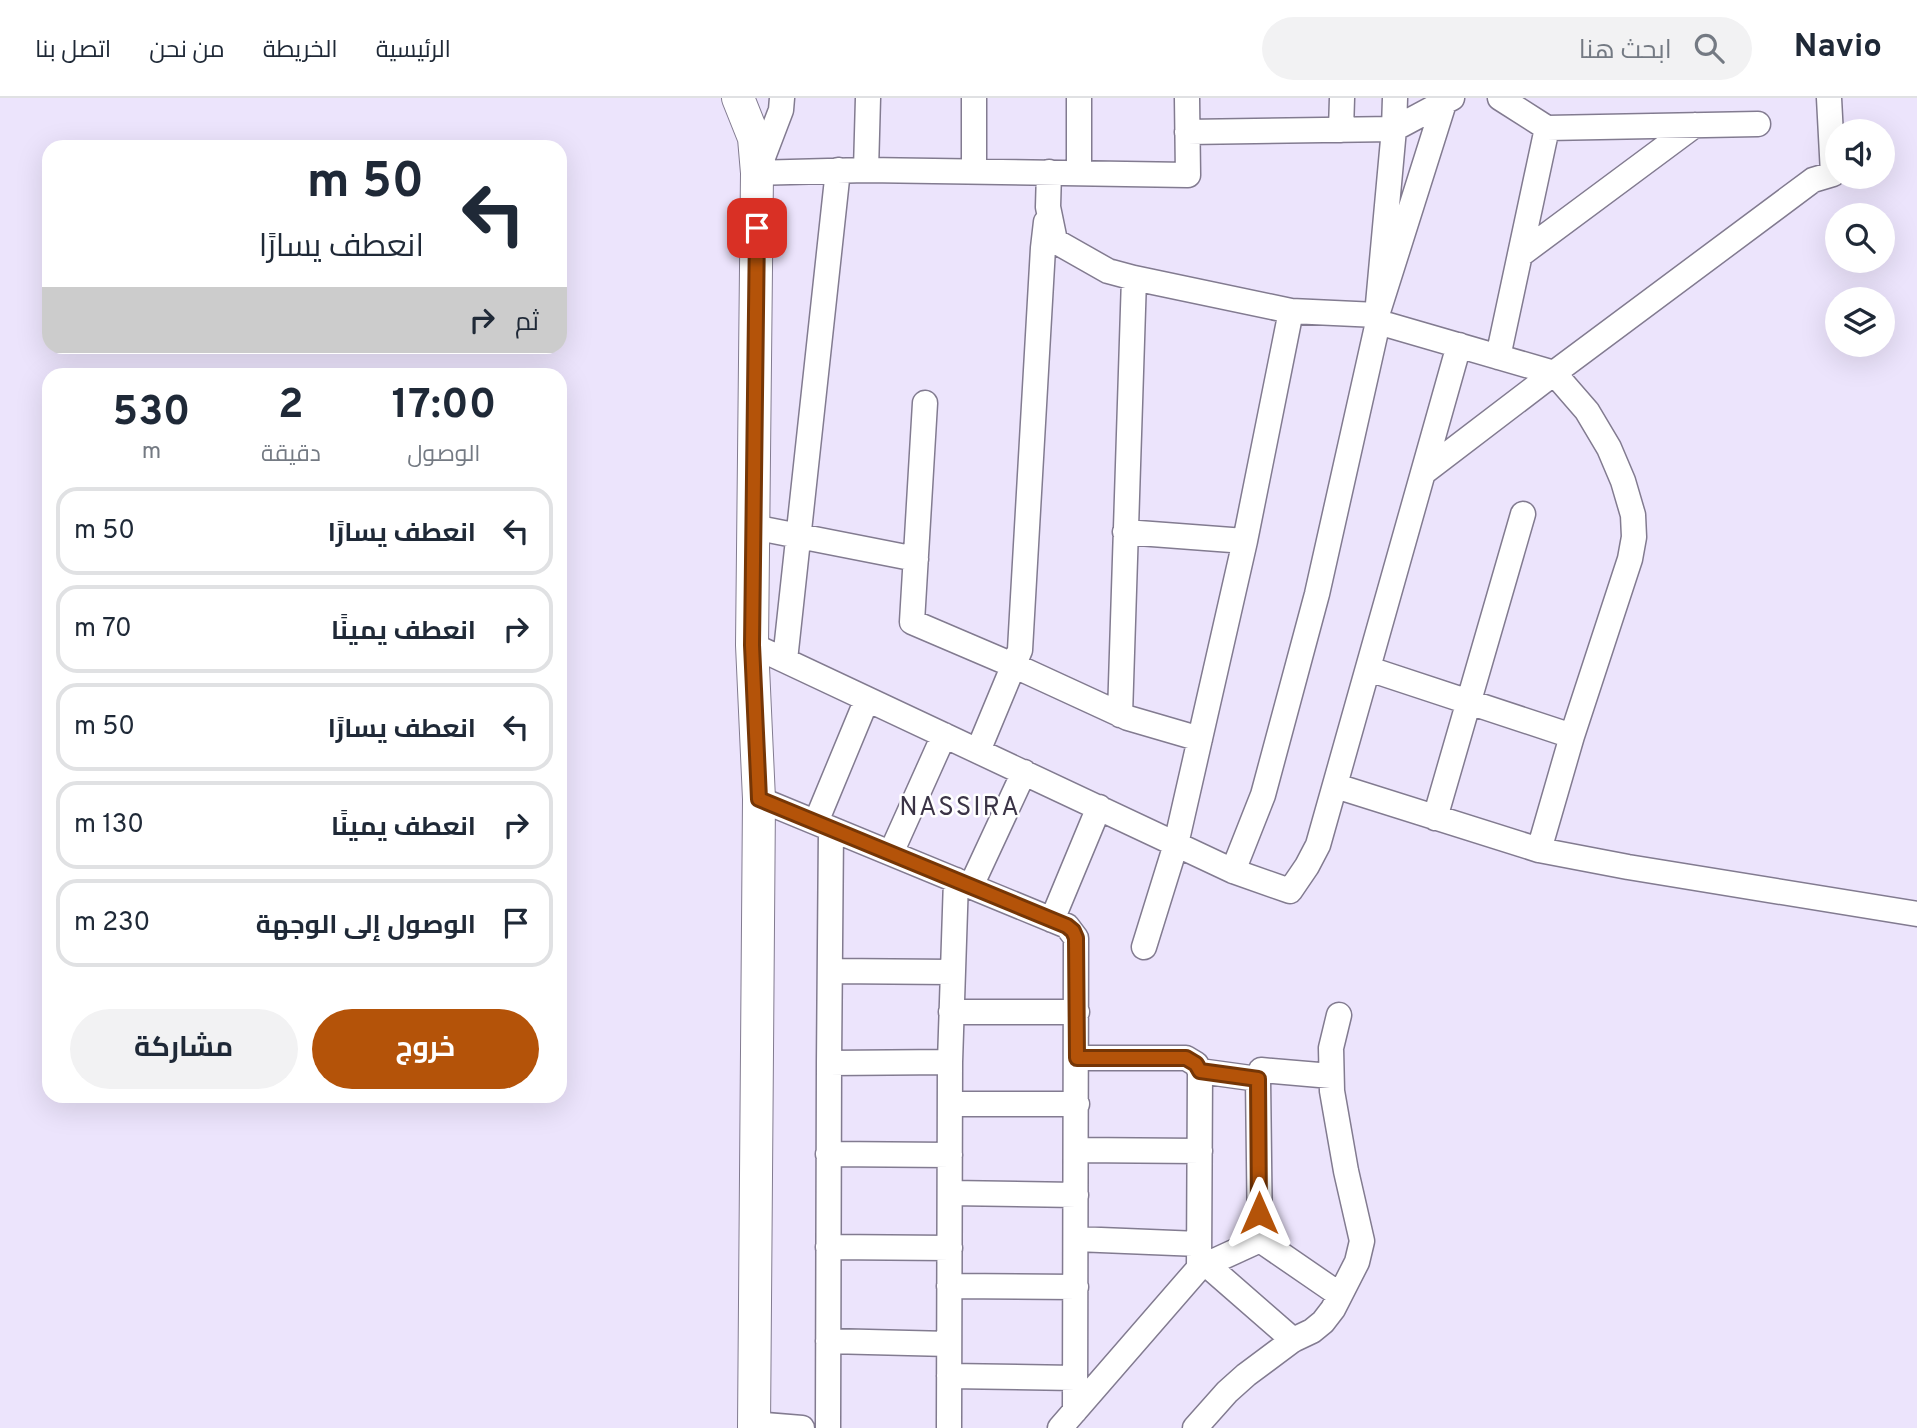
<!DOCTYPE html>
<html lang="ar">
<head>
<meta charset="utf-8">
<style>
  :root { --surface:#fff; --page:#f2f2f3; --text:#1f2937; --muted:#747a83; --line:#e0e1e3; --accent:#b45309 }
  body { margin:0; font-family:Overpass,Cairo,sans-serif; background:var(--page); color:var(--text); direction:rtl; height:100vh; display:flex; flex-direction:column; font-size:26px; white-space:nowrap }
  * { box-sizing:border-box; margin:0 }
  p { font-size:23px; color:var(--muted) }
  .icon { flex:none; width:38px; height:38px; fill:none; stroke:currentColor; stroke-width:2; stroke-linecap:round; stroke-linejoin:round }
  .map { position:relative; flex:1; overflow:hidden; direction:ltr }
  .sheet { position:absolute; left:42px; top:270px; width:525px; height:735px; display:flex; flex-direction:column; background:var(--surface); border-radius:21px; box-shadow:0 7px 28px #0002; direction:rtl }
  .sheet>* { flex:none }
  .hud { position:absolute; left:42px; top:42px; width:525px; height:214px; border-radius:21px; box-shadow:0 7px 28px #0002; direction:rtl; background:#fff; color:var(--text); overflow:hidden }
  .buttons { position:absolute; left:1825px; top:21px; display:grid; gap:14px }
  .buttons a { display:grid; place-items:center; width:70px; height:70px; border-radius:50%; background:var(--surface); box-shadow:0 7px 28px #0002; font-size:35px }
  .pin { position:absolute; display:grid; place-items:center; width:60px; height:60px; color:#fff; margin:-30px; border-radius:14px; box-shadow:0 4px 10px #0006 }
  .me { position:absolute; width:77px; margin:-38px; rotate:0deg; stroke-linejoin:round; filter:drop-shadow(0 0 5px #0008) }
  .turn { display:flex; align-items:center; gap:24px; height:147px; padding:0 28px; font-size:32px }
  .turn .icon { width:91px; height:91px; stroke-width:2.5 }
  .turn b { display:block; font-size:49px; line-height:60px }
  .then { display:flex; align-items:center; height:66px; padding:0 28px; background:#0003; gap:14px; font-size:26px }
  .eta { display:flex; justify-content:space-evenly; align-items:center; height:119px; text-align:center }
  .eta b { font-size:42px; font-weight:700; line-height:49px }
  .action { display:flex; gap:14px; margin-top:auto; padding:14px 28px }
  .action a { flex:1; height:80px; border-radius:42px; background:var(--accent); color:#fff; font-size:28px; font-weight:700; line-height:80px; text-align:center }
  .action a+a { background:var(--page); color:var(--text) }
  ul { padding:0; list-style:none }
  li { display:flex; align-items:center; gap:21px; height:88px; margin:0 14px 10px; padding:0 14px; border:4px solid var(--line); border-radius:21px }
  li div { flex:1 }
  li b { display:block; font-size:26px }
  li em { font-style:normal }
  header { display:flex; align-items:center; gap:42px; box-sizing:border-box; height:98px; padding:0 35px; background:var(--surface); border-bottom:2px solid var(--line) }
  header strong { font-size:33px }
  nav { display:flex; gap:38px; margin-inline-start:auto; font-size:24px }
  .search { width:490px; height:63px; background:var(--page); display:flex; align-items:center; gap:18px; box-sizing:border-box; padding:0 24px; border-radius:38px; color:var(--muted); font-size:26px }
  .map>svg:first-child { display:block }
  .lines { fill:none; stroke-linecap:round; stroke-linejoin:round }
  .minor-casing { stroke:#827b90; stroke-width:27 }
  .major-casing { stroke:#827b90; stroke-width:34 }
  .minor { stroke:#fff; stroke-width:24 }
  .major { stroke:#fff; stroke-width:32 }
  .route-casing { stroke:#753606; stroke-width:18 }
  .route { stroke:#b45309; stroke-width:12 }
  .labels { text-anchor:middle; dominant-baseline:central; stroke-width:5; stroke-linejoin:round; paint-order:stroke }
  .quarter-label { font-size:26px; letter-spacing:2px; fill:#3b3446; stroke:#fff }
</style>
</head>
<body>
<header>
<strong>Navio</strong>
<div class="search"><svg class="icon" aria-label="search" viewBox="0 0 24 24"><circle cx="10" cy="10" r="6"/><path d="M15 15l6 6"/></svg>ابحث هنا</div>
<nav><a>الرئيسية</a><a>الخريطة</a><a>من نحن</a><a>اتصل بنا</a></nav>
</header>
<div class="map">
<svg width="1917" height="1330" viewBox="0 0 1917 1330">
  <rect width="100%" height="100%" fill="#ece4fc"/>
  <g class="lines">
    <defs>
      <path id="minor" d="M 782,0 L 781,12 L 757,75 L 866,72 L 1188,77 L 1187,0
        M 1079,0 L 1079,74
        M 1500,0 L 1547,30 L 1758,26
        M 1341,32 L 1342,0
        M 1187,34 L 1394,31 L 1452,0
        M 866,72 L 868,0
        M 974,73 L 974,0
        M 1049,74 L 1048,109 L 1055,143 L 1108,173 L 1134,180 L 1291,213 L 1377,217 L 1444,5
        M 1520,157 L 1695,27
        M 1378,224 L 1554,275 L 1587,313 L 1609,350 L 1623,383 L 1633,417 L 1634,439 L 1630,461 L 1572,638 L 1539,752
        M 1498,259 L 1547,30
        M 925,305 L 912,524 L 1015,568 L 1128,620 L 1200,641
        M 1423,375 L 1554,275 L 1813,82 L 1833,76 L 1829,0
        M 753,429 L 916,461
        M 1125,434 L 1245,443
        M 752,547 L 1233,773 L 1290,793 L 1307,768 L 1318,747 L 1459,247
        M 785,562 L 838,72
        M 1369,571 L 1572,638
        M 1120,617 L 1134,180
        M 978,653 L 1020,552 L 1043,150 L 1046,124
        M 1336,688 L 1539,752 L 1628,769 L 1917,816
        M 759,701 L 1067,828 L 1076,840 L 1075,1313
        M 1435,720 L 1523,416
        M 816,724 L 867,601
        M 891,755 L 944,637
        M 1233,773 L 1263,697 L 1317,496 L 1378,224 L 1377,217 L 1394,31 L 1395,0
        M 971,788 L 1024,674
        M 1052,822 L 1099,709
        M 1144,849 L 1176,746 L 1245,443 L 1291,213
        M 830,873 L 953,874
        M 951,914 L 1077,914
        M 829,965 L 950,964
        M 1200,973 L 1258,981
        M 1331,978 L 1261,972 L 1258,981 L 1260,1142 L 1340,1197
        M 950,1006 L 1077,1006
        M 1076,1052 L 1200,1053
        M 828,1056 L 950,1057
        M 950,1095 L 1076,1097
        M 1076,1141 L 1199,1146
        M 828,1149 L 950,1150
        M 1206,1166 L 1293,1242
        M 1199,1170 L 1260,1142
        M 949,1188 L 1076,1189
        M 828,1243 L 949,1246
        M 949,1278 L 1075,1280
        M 754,1326 L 802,1330
        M 828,1330 L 829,965 L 831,731
        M 949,1330 L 950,964 L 956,782
        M 1060,1330 L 1199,1170 L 1200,973 L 1196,966 L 1186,960 L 1077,960
        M 1195,1330 L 1227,1294 L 1246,1277 L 1293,1242 L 1312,1233 L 1323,1224 L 1333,1211 L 1357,1164 L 1362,1143 L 1346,1073 L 1332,993 L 1331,950 L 1339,917"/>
      <path id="major" d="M 738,0 L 754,40 L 757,75 L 752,547 L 759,701 L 754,1330"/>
    </defs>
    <use href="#minor" class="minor-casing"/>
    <use href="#major" class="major-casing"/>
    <use href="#minor" class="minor"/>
    <use href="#major" class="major"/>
  </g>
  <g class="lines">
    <defs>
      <path id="route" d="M 757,130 L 752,547 L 759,701 L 1067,828 L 1073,833 L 1076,840 L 1077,960 L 1186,960 L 1196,966 L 1200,973 L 1258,981 L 1259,1115"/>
    </defs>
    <use href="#route" class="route-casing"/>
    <use href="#route" class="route"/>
  </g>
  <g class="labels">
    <g class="quarter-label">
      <text x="960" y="710">NASSIRA</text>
    </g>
  </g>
</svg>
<div class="buttons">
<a><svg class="icon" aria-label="sound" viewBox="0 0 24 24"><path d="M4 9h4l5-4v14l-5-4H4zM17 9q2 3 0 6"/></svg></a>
<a><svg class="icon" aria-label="search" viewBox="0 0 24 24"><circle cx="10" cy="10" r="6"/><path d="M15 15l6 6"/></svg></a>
<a><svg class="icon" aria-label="layers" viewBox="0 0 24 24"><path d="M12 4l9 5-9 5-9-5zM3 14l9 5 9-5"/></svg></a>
</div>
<div class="pin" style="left:757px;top:130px;background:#d93025"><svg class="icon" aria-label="arrive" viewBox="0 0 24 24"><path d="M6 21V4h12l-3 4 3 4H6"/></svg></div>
<svg class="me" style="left:1259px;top:1115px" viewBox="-20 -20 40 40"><path d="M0-17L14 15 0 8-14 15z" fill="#b45309" stroke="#fff" stroke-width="4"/></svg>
<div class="hud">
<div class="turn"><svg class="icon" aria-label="left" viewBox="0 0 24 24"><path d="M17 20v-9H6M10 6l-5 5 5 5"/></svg><div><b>50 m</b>انعطف يسارًا</div></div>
<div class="then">ثم<svg class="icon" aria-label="right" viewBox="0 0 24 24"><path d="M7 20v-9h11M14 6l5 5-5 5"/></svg></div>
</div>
<section class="sheet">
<div class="eta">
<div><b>17:00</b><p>الوصول</p></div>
<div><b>2</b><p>دقيقة</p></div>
<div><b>530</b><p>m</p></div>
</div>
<ul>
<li><svg class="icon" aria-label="left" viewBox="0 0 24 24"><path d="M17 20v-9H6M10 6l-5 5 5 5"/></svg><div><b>انعطف يسارًا</b></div><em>50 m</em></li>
<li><svg class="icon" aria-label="right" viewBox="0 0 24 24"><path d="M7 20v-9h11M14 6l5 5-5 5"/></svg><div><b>انعطف يمينًا</b></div><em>70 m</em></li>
<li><svg class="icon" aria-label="left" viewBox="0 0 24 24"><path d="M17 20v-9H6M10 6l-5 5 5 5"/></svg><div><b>انعطف يسارًا</b></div><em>50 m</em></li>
<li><svg class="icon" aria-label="right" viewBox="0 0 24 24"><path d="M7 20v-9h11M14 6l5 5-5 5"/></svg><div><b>انعطف يمينًا</b></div><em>130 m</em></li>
<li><svg class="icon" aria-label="arrive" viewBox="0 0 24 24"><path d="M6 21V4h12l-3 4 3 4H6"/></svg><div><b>الوصول إلى الوجهة</b></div><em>230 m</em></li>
</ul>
<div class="action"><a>خروج</a><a>مشاركة</a></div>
</section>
</div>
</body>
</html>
